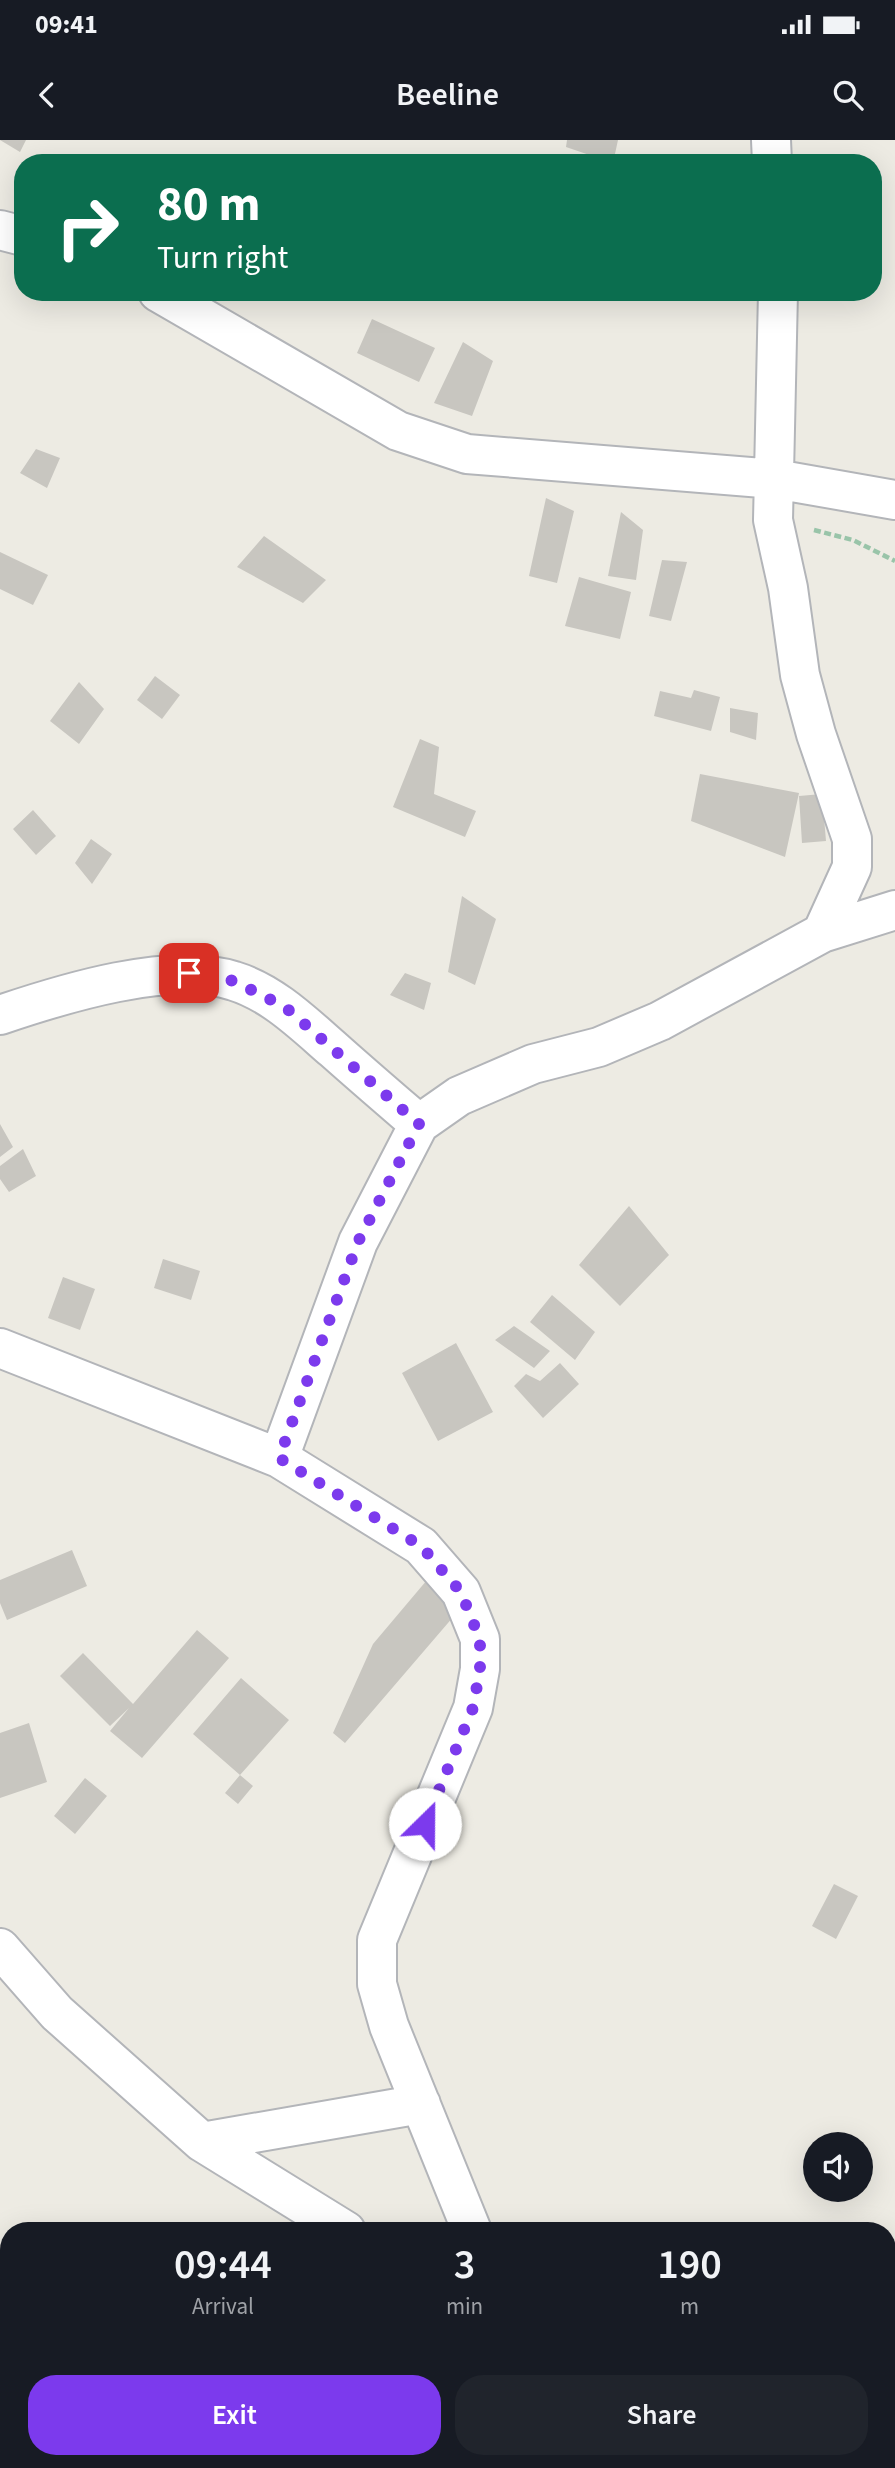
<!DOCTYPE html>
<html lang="en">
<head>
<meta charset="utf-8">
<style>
  :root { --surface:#171b24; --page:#20242c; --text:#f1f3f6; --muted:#9ea1a6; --accent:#7c3aed }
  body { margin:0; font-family:"Source Sans 3",sans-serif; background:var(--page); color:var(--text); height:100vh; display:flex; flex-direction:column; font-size:26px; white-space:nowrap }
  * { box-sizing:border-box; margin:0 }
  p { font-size:23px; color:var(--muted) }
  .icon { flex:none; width:38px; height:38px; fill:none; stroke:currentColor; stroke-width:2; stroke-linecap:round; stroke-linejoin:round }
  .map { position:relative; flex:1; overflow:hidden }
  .sheet { position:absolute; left:0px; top:2082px; width:896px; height:247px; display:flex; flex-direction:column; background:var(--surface); border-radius:28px 28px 0 0; box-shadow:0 7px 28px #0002 }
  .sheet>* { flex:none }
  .guide { position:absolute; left:14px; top:14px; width:868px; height:147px; border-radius:28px; box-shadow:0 7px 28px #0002; background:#0b6e4f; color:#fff; overflow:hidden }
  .buttons { position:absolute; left:803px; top:1992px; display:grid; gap:14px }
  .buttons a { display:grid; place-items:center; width:70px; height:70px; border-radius:50%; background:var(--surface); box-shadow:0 7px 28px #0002; font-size:35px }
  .pin { position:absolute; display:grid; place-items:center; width:60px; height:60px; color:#fff; margin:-30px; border-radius:14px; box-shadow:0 4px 10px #0006 }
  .me { position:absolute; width:77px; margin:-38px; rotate:23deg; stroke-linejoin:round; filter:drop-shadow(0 0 5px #0008) }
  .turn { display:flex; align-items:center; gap:24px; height:147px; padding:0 28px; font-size:32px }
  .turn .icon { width:91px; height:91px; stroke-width:2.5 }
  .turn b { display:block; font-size:49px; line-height:60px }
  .eta { display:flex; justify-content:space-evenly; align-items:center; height:119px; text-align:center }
  .eta b { font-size:42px; font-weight:600; line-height:49px }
  .primary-button { display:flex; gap:14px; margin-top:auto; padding:14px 28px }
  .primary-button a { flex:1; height:80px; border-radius:28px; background:var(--accent); color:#fff; font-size:28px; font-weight:600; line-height:80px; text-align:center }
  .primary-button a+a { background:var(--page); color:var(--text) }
  .status { display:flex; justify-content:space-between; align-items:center; height:49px; padding:0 35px; background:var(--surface); direction:ltr }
  .status svg { height:19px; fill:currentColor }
  header { display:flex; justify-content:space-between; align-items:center; height:91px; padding:0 28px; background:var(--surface); font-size:32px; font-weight:600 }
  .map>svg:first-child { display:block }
  .building { fill:#c8c6c0 }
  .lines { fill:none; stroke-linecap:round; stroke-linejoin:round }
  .lane-casing { stroke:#b3b5b9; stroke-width:23 }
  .street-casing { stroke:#b3b5b9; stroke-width:42 }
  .secondary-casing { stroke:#b2b5ba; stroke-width:42 }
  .path { stroke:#99c4a9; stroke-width:4.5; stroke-dasharray:7 3.5; stroke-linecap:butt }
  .lane { stroke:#fff; stroke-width:19 }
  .street { stroke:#fff; stroke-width:38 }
  .secondary { stroke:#fff; stroke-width:38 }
  .route { stroke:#7c3aed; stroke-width:12; stroke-dasharray:0 21.6 }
</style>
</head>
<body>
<div class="status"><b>09:41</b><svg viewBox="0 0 49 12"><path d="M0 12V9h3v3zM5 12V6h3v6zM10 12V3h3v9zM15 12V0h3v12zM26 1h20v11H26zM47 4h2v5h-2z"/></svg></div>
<header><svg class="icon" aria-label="back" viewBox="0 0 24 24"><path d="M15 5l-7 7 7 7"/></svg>Beeline<svg class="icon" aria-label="search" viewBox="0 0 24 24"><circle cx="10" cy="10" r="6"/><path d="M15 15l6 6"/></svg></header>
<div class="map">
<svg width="895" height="2328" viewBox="0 0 895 2328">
  <rect width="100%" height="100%" fill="#edebe3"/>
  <path class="building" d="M 0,0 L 26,0 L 20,12 Z
    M 567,0 L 618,0 L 613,23 L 566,7 Z
    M 372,179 L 435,208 L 419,242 L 357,213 Z
    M 463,202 L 493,221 L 472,276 L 434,263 Z
    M 36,309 L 60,318 L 47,348 L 20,333 Z
    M 546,358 L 574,371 L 557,443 L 529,436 Z
    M 621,372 L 643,390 L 636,440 L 608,436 Z
    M 264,396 L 326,440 L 303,463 L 237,427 Z
    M 0,412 L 48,435 L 33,465 L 0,449 Z
    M 662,420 L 687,422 L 671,481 L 649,476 Z
    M 579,437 L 631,452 L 620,499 L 565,486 Z
    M 155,536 L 180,555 L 162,579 L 137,560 Z
    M 79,542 L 104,569 L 79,604 L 50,581 Z
    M 694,550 L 720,557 L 711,591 L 654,576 L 660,551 L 691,558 Z
    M 730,568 L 758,573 L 756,600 L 730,592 Z
    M 420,599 L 439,607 L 434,654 L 476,671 L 465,697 L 393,667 Z
    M 700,634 L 799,653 L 785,717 L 691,681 Z
    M 822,654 L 826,701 L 802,703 L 799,656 Z
    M 33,670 L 56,696 L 36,715 L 13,689 Z
    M 91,699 L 112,714 L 92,744 L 75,723 Z
    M 462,756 L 496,779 L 475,845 L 448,832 Z
    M 405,833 L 431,843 L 424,870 L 390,855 Z
    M 0,984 L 13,1007 L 0,1017 Z
    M 23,1009 L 36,1036 L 9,1052 L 0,1039 L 0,1026 Z
    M 629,1066 L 669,1115 L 620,1166 L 579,1125 Z
    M 163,1119 L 200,1131 L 191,1160 L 154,1148 Z
    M 63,1137 L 95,1149 L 80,1190 L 48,1178 Z
    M 552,1155 L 595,1192 L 575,1220 L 530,1182 Z
    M 514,1186 L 550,1211 L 534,1228 L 495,1200 Z
    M 456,1203 L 493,1272 L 438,1301 L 402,1233 Z
    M 560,1223 L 579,1244 L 543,1278 L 514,1246 L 526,1234 L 540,1241 Z
    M 72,1410 L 87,1446 L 7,1480 L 0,1463 L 0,1440 Z
    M 427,1440 L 460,1469 L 345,1603 L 333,1593 L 373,1504 Z
    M 197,1490 L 229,1518 L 142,1618 L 110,1591 L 129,1568 L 110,1586 L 60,1536 L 83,1513 L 133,1564 Z
    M 241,1538 L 289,1580 L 240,1635 L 193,1594 Z
    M 29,1583 L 47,1642 L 0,1658 L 0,1593 Z
    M 240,1635 L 253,1646 L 238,1664 L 225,1653 Z
    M 85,1638 L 107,1656 L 75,1694 L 54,1676 Z
    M 834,1744 L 858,1756 L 836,1799 L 812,1786 Z"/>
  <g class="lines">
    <defs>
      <path id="lane" d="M 434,2328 L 487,2320"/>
      <path id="street" d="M 771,0 L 772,23
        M 0,90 L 23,96
        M 158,152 L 398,291 L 467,314 L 775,339 L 895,360
        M 778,152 L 773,380 L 788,448 L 800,535 L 816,594 L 852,699 L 852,727 L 822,793
        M 0,875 C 62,854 171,820 234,841 C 273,853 304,884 334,910 C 362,935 390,959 419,984
        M 0,1208 L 279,1318 L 421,1406 L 461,1452 L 480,1499 L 480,1529 L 473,1568 L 377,1800 L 377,1844 L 389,1886 L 472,2091
        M 279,1318 L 358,1102 L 419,984 L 459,956 L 533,924 L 599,907 L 660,881 L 822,793 L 895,770
        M 0,1808 L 57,1873 L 202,2002 L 346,2091
        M 202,2002 L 421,1964"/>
      <path id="secondary" d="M 0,2240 L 9,2241
        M 497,2320 L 551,2328"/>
    </defs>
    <use href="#lane" class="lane-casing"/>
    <use href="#street" class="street-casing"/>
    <use href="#secondary" class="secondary-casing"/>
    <path class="path" d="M 814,390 L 853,400 L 895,421"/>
    <use href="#lane" class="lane"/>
    <use href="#street" class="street"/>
    <use href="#secondary" class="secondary"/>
  </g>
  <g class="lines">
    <path class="route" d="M 189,833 L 234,841 L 285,867 L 419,984 L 358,1102 L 279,1318 L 421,1406 L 461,1452 L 470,1475 L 480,1499 L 480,1529 L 473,1568 L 425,1684"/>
  </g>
</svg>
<div class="buttons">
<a><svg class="icon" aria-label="sound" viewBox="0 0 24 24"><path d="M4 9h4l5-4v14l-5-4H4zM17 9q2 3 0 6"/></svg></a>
</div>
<div class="pin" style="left:189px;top:833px;background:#d93025"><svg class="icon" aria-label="arrive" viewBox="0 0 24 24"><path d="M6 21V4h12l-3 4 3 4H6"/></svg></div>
<svg class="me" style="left:425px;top:1684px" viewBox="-20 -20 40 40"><circle r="19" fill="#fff"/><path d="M0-13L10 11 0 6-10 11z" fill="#7c3aed"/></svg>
<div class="guide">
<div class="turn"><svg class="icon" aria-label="right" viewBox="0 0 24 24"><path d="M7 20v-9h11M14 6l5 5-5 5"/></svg><div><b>80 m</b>Turn right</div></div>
</div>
<section class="sheet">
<div class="eta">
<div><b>09:44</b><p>Arrival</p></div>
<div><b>3</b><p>min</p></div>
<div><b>190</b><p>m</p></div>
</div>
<div class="primary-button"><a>Exit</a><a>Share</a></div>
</section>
</div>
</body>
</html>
